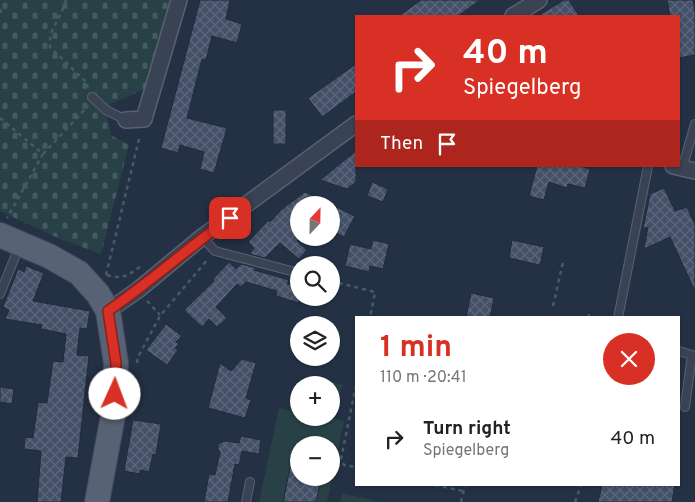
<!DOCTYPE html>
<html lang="en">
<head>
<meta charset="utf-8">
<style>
  :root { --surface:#fff; --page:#f6f6f6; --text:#222; --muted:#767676; --accent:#d93025 }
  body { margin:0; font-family:Overpass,sans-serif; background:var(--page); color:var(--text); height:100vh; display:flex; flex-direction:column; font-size:19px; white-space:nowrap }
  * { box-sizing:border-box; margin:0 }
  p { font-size:16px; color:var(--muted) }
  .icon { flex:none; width:28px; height:28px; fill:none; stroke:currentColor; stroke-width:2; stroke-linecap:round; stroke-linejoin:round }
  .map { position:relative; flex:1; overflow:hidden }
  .details { position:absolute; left:355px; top:316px; width:325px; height:170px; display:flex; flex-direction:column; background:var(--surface); border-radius:0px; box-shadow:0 1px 4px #0004 }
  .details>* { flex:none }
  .banner { position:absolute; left:355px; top:15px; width:325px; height:152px; border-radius:0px; box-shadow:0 1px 4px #0004; background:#d93025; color:#fff; overflow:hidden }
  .needle { width:32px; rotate:22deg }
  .buttons { position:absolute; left:290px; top:196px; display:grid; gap:10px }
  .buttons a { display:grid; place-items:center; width:50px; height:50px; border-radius:50%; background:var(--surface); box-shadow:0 1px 4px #0004; font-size:25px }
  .pin { position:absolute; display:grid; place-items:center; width:42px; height:42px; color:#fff; margin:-21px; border-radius:10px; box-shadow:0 2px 8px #0006 }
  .me { position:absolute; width:55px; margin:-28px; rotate:2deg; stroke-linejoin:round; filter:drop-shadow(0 0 4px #0008) }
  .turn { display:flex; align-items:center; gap:18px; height:105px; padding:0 25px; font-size:22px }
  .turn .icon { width:65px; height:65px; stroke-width:2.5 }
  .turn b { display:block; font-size:35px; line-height:42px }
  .then { display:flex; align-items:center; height:48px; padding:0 25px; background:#0003; gap:10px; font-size:19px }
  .round { display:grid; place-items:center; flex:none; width:52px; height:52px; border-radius:26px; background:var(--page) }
  .head { display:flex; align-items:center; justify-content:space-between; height:85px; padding:0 25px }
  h1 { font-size:30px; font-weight:700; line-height:38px; color:var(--accent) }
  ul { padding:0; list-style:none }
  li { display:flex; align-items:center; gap:15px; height:75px; padding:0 25px }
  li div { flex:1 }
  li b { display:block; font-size:19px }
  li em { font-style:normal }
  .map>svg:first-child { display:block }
  .cemetery { fill:url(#cemetery-stones) }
  .park { fill:#274146; fill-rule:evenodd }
  .building { fill:url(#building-cross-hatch); stroke:#202a3c }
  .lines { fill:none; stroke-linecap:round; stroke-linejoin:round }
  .service-casing { stroke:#586172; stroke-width:10 }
  .minor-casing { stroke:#586172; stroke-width:18 }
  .primary-casing { stroke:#434c5e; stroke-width:26 }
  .path { stroke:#455d62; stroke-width:2.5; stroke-dasharray:4 4; stroke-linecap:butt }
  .service { stroke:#394354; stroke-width:8 }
  .minor { stroke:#394354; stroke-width:15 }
  .primary { stroke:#576274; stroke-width:24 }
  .route-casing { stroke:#8d1f18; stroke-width:12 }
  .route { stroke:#d93025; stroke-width:9 }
</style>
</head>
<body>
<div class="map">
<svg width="695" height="502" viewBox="0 0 695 502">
  <defs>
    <pattern id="cemetery-stones" width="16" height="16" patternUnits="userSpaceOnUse" patternTransform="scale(1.25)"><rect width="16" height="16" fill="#274146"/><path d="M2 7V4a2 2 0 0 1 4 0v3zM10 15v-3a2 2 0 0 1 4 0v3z" fill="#445b60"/></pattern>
    <pattern id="building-cross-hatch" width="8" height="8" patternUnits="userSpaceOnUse" patternTransform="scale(1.25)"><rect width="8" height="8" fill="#435067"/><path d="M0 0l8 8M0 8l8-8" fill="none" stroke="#5c677c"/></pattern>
  </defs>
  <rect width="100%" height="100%" fill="#243145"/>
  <path class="cemetery" d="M 0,0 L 171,0 L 145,89 L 110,104 L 107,115 L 111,135 L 129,145 L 101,254 L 58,238 L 0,211 Z"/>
  <path class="park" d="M 315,379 L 343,385 L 331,416 L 331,385 L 314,385 Z
    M 279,408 L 299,412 L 299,418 L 331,418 L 344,421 L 327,502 L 259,502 ZM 299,445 L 331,445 L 331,478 L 299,478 Z
    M 342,493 L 381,502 L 340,502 Z"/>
  <path class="building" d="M 200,0 L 230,0 L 226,19 L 242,24 L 237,43 L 212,36 L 206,60 L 202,59 L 187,118 L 227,128 L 214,173 L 200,169 L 204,152 L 180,145 L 178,153 L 161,148 Z
    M 421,0 L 480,0 L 458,16 L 399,16 Z
    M 564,0 L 569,0 L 579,16 L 538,16 Z
    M 667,0 L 693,0 L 695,12 L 695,55 L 679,58 L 679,16 L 670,16 Z
    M 356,64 L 356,92 L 322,117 L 308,98 Z
    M 273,110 L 286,110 L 286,144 L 273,144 Z
    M 356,151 L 356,182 L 347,189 L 320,180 Z
    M 537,166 L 580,166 L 590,169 L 585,188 L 568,184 L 567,188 L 549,182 L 544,200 L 529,196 Z
    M 372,182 L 388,189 L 383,202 L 367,196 Z
    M 664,188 L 675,211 L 687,207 L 695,225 L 695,291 L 670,237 L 644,249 L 648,227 L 643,229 L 650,194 Z
    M 305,192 L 355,216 L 344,237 L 331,231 L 331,205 L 299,205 L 299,238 L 297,241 L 307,250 L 299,259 L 280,243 L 265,258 L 250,254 L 254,248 L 248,242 L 269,220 L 270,222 L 282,209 Z
    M 373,240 L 389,244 L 383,269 L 370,266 L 369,272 L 345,266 L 350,244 L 371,249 Z
    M 512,240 L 544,247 L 540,265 L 509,258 Z
    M 229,262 L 236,269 L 241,264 L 256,268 L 254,270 L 289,280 L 287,284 L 299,287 L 299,303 L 276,296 L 277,291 L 246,282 L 241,287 L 237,284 L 216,307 L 227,318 L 217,327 L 209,319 L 202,327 L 184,310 L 214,281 L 213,279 Z
    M 26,266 L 44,273 L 33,301 L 90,311 L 87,329 L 80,328 L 77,355 L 89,356 L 78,458 L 66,457 L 61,502 L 37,502 L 41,451 L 24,449 L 25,437 L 33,438 L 38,402 L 47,403 L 53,361 L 63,362 L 66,334 L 41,329 L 42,325 L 5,319 L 9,310 L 3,307 L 18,269 L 24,272 Z
    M 471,293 L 494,298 L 490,318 L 466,318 Z
    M 166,324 L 182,336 L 176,342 L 179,344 L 175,348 L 178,350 L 167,365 L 146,350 Z
    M 242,359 L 256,363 L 246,398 L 251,400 L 245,418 L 208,408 L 220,363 L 231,371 Z
    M 0,387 L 14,389 L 12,404 L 0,402 Z
    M 133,420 L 161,424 L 156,455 L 153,454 L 149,472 L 140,470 L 140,474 L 124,471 Z
    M 241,436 L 261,440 L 259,454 L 242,451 L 239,465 L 235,464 L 228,502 L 204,502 L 209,474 L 215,475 L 220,452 L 218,449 L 218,444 L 225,441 L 239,443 Z
    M 293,453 L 299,453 L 299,478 L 321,478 L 316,502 L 283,502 Z
    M 602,485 L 675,485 L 672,502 L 598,502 Z"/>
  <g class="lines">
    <defs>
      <path id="service" d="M 92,97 L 106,110 L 126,120
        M 682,169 L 695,124
        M 202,237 L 215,251 L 299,273
        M 0,294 L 19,247
        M 618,318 L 648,166
        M 679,351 L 692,355 L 685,407
        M 246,502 L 250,482"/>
      <path id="minor" d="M 513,16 L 539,0
        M 126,120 L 144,119 L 179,0
        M 673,166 L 695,171
        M 108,311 L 138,290 L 202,237 L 356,124"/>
      <path id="primary" d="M 0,235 L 49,256 L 79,273 L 98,294 L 108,311 L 116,363 L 114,410 L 97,502"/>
    </defs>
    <use href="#service" class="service-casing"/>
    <use href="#minor" class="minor-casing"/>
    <use href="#primary" class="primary-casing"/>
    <path class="path" d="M 66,0 L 64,7 L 50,35 L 50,47 L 86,82 L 88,87
      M 0,9 L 1,12 L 0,15
      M 0,118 L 43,154 L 7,218
      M 43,154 L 88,106
      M 106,275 L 140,135
      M 107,275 C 122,280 129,275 141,266
      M 331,281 L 375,292 L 370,318
      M 147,301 L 160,315
      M 553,306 L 563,262
      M 588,318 L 590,311
      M 137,363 L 138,357 L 160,316 L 208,259
      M 356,385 L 341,459 L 344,465 L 356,467
      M 435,485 L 463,491
      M 461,502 L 465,485
      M 575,502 L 581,485"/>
    <use href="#service" class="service"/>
    <use href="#minor" class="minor"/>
    <use href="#primary" class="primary"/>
  </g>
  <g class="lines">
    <defs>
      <path id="route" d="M 115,394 L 116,363 L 108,311 C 150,282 188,248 230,218"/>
    </defs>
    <use href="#route" class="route-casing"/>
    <use href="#route" class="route"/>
  </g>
</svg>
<div class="buttons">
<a><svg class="needle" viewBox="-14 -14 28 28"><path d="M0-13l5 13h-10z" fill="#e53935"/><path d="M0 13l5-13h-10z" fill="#767676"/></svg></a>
<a><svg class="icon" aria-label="search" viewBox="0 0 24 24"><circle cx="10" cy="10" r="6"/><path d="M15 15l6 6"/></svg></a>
<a><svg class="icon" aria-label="layers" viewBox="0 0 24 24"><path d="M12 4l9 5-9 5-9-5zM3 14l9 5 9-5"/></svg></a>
<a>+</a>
<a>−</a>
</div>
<div class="pin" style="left:230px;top:218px;background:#d93025"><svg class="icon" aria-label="arrive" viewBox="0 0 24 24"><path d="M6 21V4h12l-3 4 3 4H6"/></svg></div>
<svg class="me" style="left:115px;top:394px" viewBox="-20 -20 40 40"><circle r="19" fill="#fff"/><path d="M0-13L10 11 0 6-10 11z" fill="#d93025"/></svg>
<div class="banner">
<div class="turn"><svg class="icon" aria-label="right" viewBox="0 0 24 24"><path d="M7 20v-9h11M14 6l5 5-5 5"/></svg><div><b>40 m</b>Spiegelberg</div></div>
<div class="then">Then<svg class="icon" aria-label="arrive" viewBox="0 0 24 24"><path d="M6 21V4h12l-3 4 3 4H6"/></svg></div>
</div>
<section class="details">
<div class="head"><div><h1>1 min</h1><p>110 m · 20:41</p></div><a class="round" style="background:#d93025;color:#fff"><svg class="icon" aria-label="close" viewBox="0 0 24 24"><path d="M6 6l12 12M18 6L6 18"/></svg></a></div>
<ul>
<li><svg class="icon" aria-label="right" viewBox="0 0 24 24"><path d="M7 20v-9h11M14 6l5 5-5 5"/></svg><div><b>Turn right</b><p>Spiegelberg</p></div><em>40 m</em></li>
</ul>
</section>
</div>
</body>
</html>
